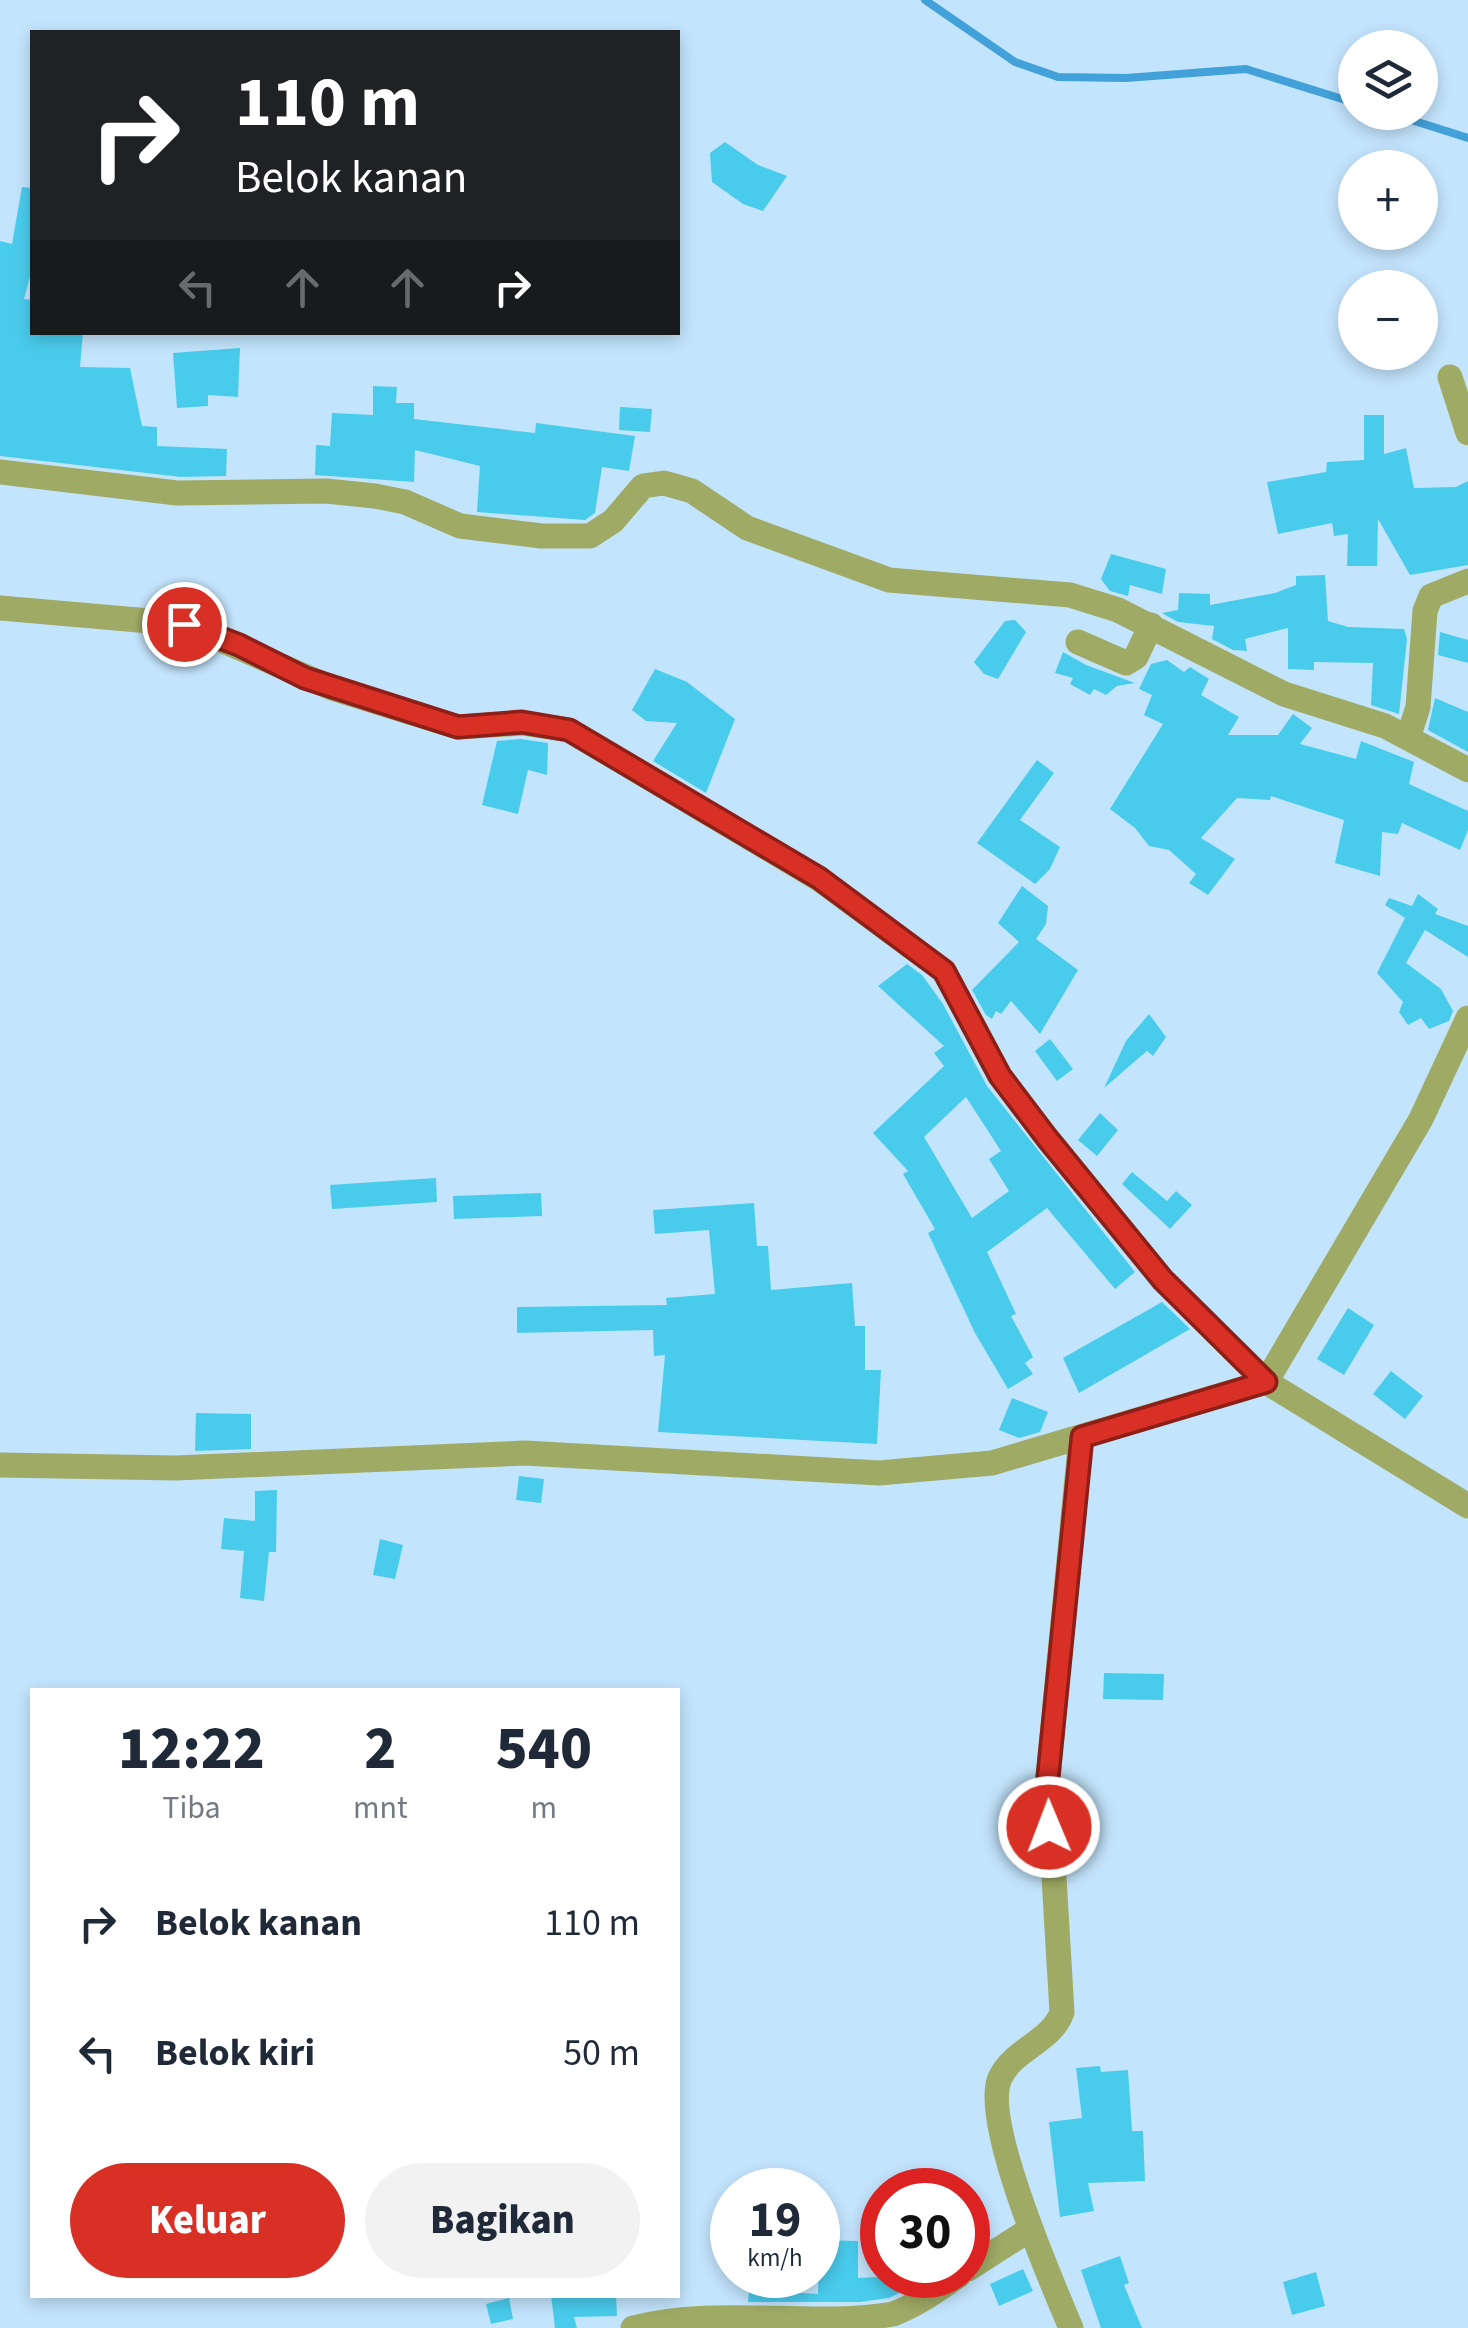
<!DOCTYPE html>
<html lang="id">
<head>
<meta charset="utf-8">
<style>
  :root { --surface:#fff; --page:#f2f2f3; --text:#1f2937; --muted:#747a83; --accent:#d93025 }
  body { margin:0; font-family:"Source Sans 3",sans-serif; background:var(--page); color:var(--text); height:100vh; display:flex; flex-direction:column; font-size:38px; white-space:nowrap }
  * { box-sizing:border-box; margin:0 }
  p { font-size:32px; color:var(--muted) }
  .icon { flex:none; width:55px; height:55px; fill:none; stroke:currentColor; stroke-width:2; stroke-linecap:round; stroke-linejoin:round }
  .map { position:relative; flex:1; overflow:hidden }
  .sheet { position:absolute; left:30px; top:1688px; width:650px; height:610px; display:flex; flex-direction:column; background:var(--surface); border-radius:0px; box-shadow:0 5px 15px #0003 }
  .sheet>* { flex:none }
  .guide { position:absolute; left:30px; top:30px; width:650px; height:305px; border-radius:0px; box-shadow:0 5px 15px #0003; background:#202124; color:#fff; overflow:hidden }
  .buttons { position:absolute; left:1338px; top:30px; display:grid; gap:20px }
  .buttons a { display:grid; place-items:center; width:100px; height:100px; border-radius:50%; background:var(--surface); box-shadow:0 5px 15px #0003; font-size:50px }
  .speed { position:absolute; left:710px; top:2168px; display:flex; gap:20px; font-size:50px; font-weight:700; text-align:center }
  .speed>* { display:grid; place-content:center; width:130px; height:130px; border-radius:50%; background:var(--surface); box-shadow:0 5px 15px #0003; line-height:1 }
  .speed small { font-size:25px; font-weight:400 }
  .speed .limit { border:15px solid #d22; background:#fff; color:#111 }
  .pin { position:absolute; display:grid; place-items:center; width:85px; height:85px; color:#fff; margin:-42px; border:5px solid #fff; border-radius:50%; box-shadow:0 2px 10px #0007 }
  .me { position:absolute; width:110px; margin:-55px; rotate:359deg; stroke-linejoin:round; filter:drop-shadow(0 0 8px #0008) }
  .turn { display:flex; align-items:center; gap:35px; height:210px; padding:0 40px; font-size:45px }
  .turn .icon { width:130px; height:130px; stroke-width:2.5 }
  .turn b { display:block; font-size:70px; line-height:85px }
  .lanes { display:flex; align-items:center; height:95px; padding:0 40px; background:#0003; justify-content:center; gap:50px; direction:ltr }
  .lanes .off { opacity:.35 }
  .eta { display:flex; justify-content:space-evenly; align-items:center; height:170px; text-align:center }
  .eta b { font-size:60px; font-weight:800; line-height:70px }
  .button { display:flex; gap:20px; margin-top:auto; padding:20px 40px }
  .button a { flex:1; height:115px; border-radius:60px; background:var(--accent); color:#fff; font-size:40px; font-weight:800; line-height:115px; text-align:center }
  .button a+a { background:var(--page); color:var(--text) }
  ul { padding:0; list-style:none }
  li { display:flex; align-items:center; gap:30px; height:130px; padding:0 40px }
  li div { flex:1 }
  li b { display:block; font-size:38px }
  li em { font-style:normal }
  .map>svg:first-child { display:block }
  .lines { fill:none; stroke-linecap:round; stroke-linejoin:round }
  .stream { stroke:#41a1d8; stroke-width:8 }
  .building { fill:#49ccec; fill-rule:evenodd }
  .minor { stroke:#9fab65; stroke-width:25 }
  .route-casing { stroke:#8d1f18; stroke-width:25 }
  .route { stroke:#d93025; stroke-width:18 }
</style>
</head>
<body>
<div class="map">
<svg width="1468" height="2328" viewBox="0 0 1468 2328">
  <rect width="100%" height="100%" fill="#c2e4fc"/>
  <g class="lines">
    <path class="stream" d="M 925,0 L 1015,62 L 1058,77 L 1126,78 L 1246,69 L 1355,103
      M 1386,112 L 1468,138"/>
  </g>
  <path class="building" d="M 725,142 L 758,165 L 787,176 L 763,211 L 743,204 L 712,182 L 710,153 Z
    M 22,187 L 32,188 L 32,269 L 24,299 L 32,300 L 32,332 L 83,332 L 80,367 L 130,368 L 142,426 L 157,427 L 157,446 L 227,449 L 226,476 L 181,477 L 0,456 L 0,241 L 12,244 Z
    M 240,348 L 238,397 L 208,395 L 208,406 L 177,408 L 173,353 Z
    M 373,386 L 397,387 L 396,403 L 414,403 L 414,419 L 535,433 L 536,423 L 635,436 L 629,471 L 602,467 L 595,513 L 585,520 L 477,512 L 480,466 L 415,450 L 414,482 L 315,475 L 316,445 L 330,446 L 332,413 L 373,415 Z
    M 620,407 L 652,409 L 650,432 L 619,430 Z
    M 1364,415 L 1384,415 L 1384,454 L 1406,448 L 1414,488 L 1456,487 L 1468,481 L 1468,565 L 1410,575 L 1378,519 L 1377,566 L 1347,566 L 1348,534 L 1334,536 L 1332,523 L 1278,534 L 1267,482 L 1326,472 L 1327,462 L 1364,460 Z
    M 1111,554 L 1166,569 L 1162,594 L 1130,585 L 1128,596 L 1110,591 L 1101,579 Z
    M 1325,575 L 1328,621 L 1348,627 L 1404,629 L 1407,639 L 1399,714 L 1371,705 L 1373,663 L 1314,662 L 1314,670 L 1288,669 L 1288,628 L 1245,639 L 1247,651 L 1233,650 L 1212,639 L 1214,626 L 1178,622 L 1162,613 L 1178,610 L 1179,593 L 1210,594 L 1210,605 L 1275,593 L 1296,585 L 1296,576 Z
    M 1015,620 L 1026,632 L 998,679 L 984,674 L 974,662 L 1005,621 Z
    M 1440,632 L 1468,640 L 1468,663 L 1438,655 Z
    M 1063,652 L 1086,665 L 1135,683 L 1117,686 L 1106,695 L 1094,689 L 1090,695 L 1070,684 L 1073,678 L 1055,673 Z
    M 1167,660 L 1184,672 L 1190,667 L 1209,679 L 1201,695 L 1239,717 L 1228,735 L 1278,735 L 1293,714 L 1312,728 L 1300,744 L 1356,759 L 1361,741 L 1414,762 L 1409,784 L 1468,811 L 1468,830 L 1460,850 L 1402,823 L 1398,834 L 1382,832 L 1380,876 L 1335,863 L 1344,820 L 1271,796 L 1270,800 L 1237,798 L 1201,838 L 1235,859 L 1208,895 L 1189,883 L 1196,874 L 1169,850 L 1149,846 L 1135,828 L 1110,809 L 1163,724 L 1144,715 L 1152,695 L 1139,689 L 1151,664 Z
    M 655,669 L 687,682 L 735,719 L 706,793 L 653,761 L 677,723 L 646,721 L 632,710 Z
    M 1435,698 L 1468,712 L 1468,752 L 1428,730 Z
    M 521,739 L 548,743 L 547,775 L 528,770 L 518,814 L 482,805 L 497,741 Z
    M 1037,760 L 1054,773 L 1020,820 L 1060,847 L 1050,869 L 1035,884 L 977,843 Z
    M 1022,886 L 1048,906 L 1046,924 L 1036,939 L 1078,970 L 1040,1034 L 1011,1001 L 1001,1014 L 996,1011 L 992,1019 L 986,1015 L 972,990 L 1019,942 L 998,923 Z
    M 1418,894 L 1438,909 L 1435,914 L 1468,926 L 1468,957 L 1425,930 L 1406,963 L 1441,989 L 1453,1011 L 1449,1021 L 1429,1029 L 1421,1018 L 1408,1025 L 1399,1012 L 1403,1002 L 1377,973 L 1405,918 L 1385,905 L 1389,898 L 1412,906 Z
    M 907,964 L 922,975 L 943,1004 L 987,1086 L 1135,1272 L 1115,1289 L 1047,1208 L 987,1252 L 1016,1314 L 1011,1316 L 1033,1357 L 1025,1363 L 1033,1374 L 1008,1389 L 975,1333 L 928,1233 L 935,1229 L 903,1174 L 908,1171 L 873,1133 L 944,1066 L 934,1053 L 944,1046 L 878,986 ZM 966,1097 L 1001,1151 L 989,1159 L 1009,1191 L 972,1218 L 924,1137 Z
    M 1149,1014 L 1166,1037 L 1153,1056 L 1147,1051 L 1104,1088 L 1126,1041 Z
    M 1050,1039 L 1073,1069 L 1057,1081 L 1035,1051 Z
    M 1100,1113 L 1118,1130 L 1097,1156 L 1078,1140 Z
    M 1132,1172 L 1167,1201 L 1176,1191 L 1192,1205 L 1170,1229 L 1122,1184 Z
    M 436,1178 L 437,1202 L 332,1209 L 330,1185 Z
    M 541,1193 L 542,1216 L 454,1219 L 453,1196 Z
    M 754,1203 L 757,1246 L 768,1246 L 771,1290 L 852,1283 L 855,1326 L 865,1326 L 865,1370 L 881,1370 L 877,1444 L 658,1432 L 665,1355 L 654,1356 L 653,1330 L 517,1333 L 517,1307 L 667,1305 L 666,1298 L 715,1294 L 709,1230 L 655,1234 L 653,1210 Z
    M 1162,1302 L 1190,1329 L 1079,1393 L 1063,1358 Z
    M 1348,1308 L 1374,1325 L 1344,1375 L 1317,1359 Z
    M 1391,1371 L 1423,1396 L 1405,1419 L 1373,1394 Z
    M 1012,1398 L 1048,1412 L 1040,1432 L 1019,1438 L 999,1430 Z
    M 196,1413 L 251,1414 L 251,1449 L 195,1451 Z
    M 519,1476 L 544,1479 L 541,1503 L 516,1500 Z
    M 277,1490 L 276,1552 L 269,1552 L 264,1601 L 240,1598 L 244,1551 L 221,1549 L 224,1518 L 255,1521 L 255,1491 Z
    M 380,1539 L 403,1545 L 395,1579 L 373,1575 Z
    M 1104,1673 L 1164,1674 L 1163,1700 L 1103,1699 Z
    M 1100,2066 L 1101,2072 L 1128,2070 L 1132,2131 L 1143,2131 L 1145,2181 L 1088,2183 L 1094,2211 L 1060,2217 L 1049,2122 L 1082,2118 L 1076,2068 Z
    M 819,2240 L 858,2241 L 858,2278 L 912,2275 L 914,2286 L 889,2298 L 860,2302 L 748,2302 L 749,2290 L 818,2294 Z
    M 1120,2256 L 1129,2283 L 1124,2285 L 1142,2328 L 1101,2328 L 1081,2270 Z
    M 1023,2269 L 1033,2291 L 999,2306 L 990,2284 Z
    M 1316,2272 L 1325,2306 L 1292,2315 L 1283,2282 Z
    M 551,2295 L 616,2295 L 617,2316 L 574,2317 L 577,2328 L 555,2328 Z
    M 509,2298 L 513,2319 L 491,2324 L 486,2304 Z"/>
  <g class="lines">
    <path class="minor" d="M 1450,377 L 1468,433
      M 0,472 L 177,493 L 326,491 L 375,496 L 405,502 L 460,526 L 542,536 L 590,536 L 613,521 L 643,486 L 664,483 L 692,491 L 747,528 L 889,580 L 1070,595 L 1118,610 L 1284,694 L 1385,726 L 1468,770
      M 0,608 L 184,624 L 332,688 L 458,727 L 522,723 L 569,730 L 819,879 L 944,971 L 1000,1076 L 1047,1138 L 1163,1280 L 1266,1382 L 1421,1119 L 1468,1018
      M 1078,642 L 1126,663 L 1136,657 L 1151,625
      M 1408,738 L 1418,707 L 1425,611 L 1431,596 L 1468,581
      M 0,1465 L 176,1468 L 525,1453 L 879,1473 L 992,1463 L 1266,1382 L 1468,1506
      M 968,2269 L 1029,2230
      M 633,2328 C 718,2306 809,2328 893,2314 C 917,2305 938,2290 959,2275
      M 1071,2328 C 1052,2283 981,2120 1000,2078 C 1013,2049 1052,2042 1062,2012 L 1048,1777 L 1081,1437"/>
  </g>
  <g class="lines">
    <defs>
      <path id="route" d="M 184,624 L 239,645 L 305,678 L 458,727 L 522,722 L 569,730 L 819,878 L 944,971 L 1000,1076 L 1047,1138 L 1163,1280 L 1266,1382 L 1082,1437 L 1048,1777 L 1049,1827"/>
    </defs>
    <use href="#route" class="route-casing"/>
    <use href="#route" class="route"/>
  </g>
</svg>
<div class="buttons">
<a><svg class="icon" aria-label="layers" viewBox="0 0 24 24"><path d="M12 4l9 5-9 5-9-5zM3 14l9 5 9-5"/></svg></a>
<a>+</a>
<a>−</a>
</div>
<div class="speed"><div>19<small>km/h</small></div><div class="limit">30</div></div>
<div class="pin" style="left:184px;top:624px;background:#d93025"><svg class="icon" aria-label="arrive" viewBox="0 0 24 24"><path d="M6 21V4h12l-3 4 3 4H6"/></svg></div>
<svg class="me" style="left:1049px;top:1827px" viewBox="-20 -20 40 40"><circle r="17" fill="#d93025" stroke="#fff" stroke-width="3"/><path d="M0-11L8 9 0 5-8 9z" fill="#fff"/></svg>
<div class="guide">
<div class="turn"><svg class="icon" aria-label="right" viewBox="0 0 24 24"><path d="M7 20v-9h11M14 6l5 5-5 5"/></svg><div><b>110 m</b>Belok kanan</div></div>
<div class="lanes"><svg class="icon off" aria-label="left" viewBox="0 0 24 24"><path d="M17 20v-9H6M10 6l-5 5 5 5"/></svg><svg class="icon off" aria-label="ahead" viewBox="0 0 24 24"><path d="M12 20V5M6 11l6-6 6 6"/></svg><svg class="icon off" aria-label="ahead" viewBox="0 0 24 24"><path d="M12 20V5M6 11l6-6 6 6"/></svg><svg class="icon" aria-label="right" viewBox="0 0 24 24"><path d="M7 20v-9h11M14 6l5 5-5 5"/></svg></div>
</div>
<section class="sheet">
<div class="eta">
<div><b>12:22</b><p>Tiba</p></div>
<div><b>2</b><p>mnt</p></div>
<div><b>540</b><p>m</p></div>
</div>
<ul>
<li><svg class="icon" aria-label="right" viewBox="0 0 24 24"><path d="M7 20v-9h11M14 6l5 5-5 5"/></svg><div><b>Belok kanan</b></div><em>110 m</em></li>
<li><svg class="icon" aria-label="left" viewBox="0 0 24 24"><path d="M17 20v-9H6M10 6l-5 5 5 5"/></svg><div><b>Belok kiri</b></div><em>50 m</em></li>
</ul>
<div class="button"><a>Keluar</a><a>Bagikan</a></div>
</section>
</div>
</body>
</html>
